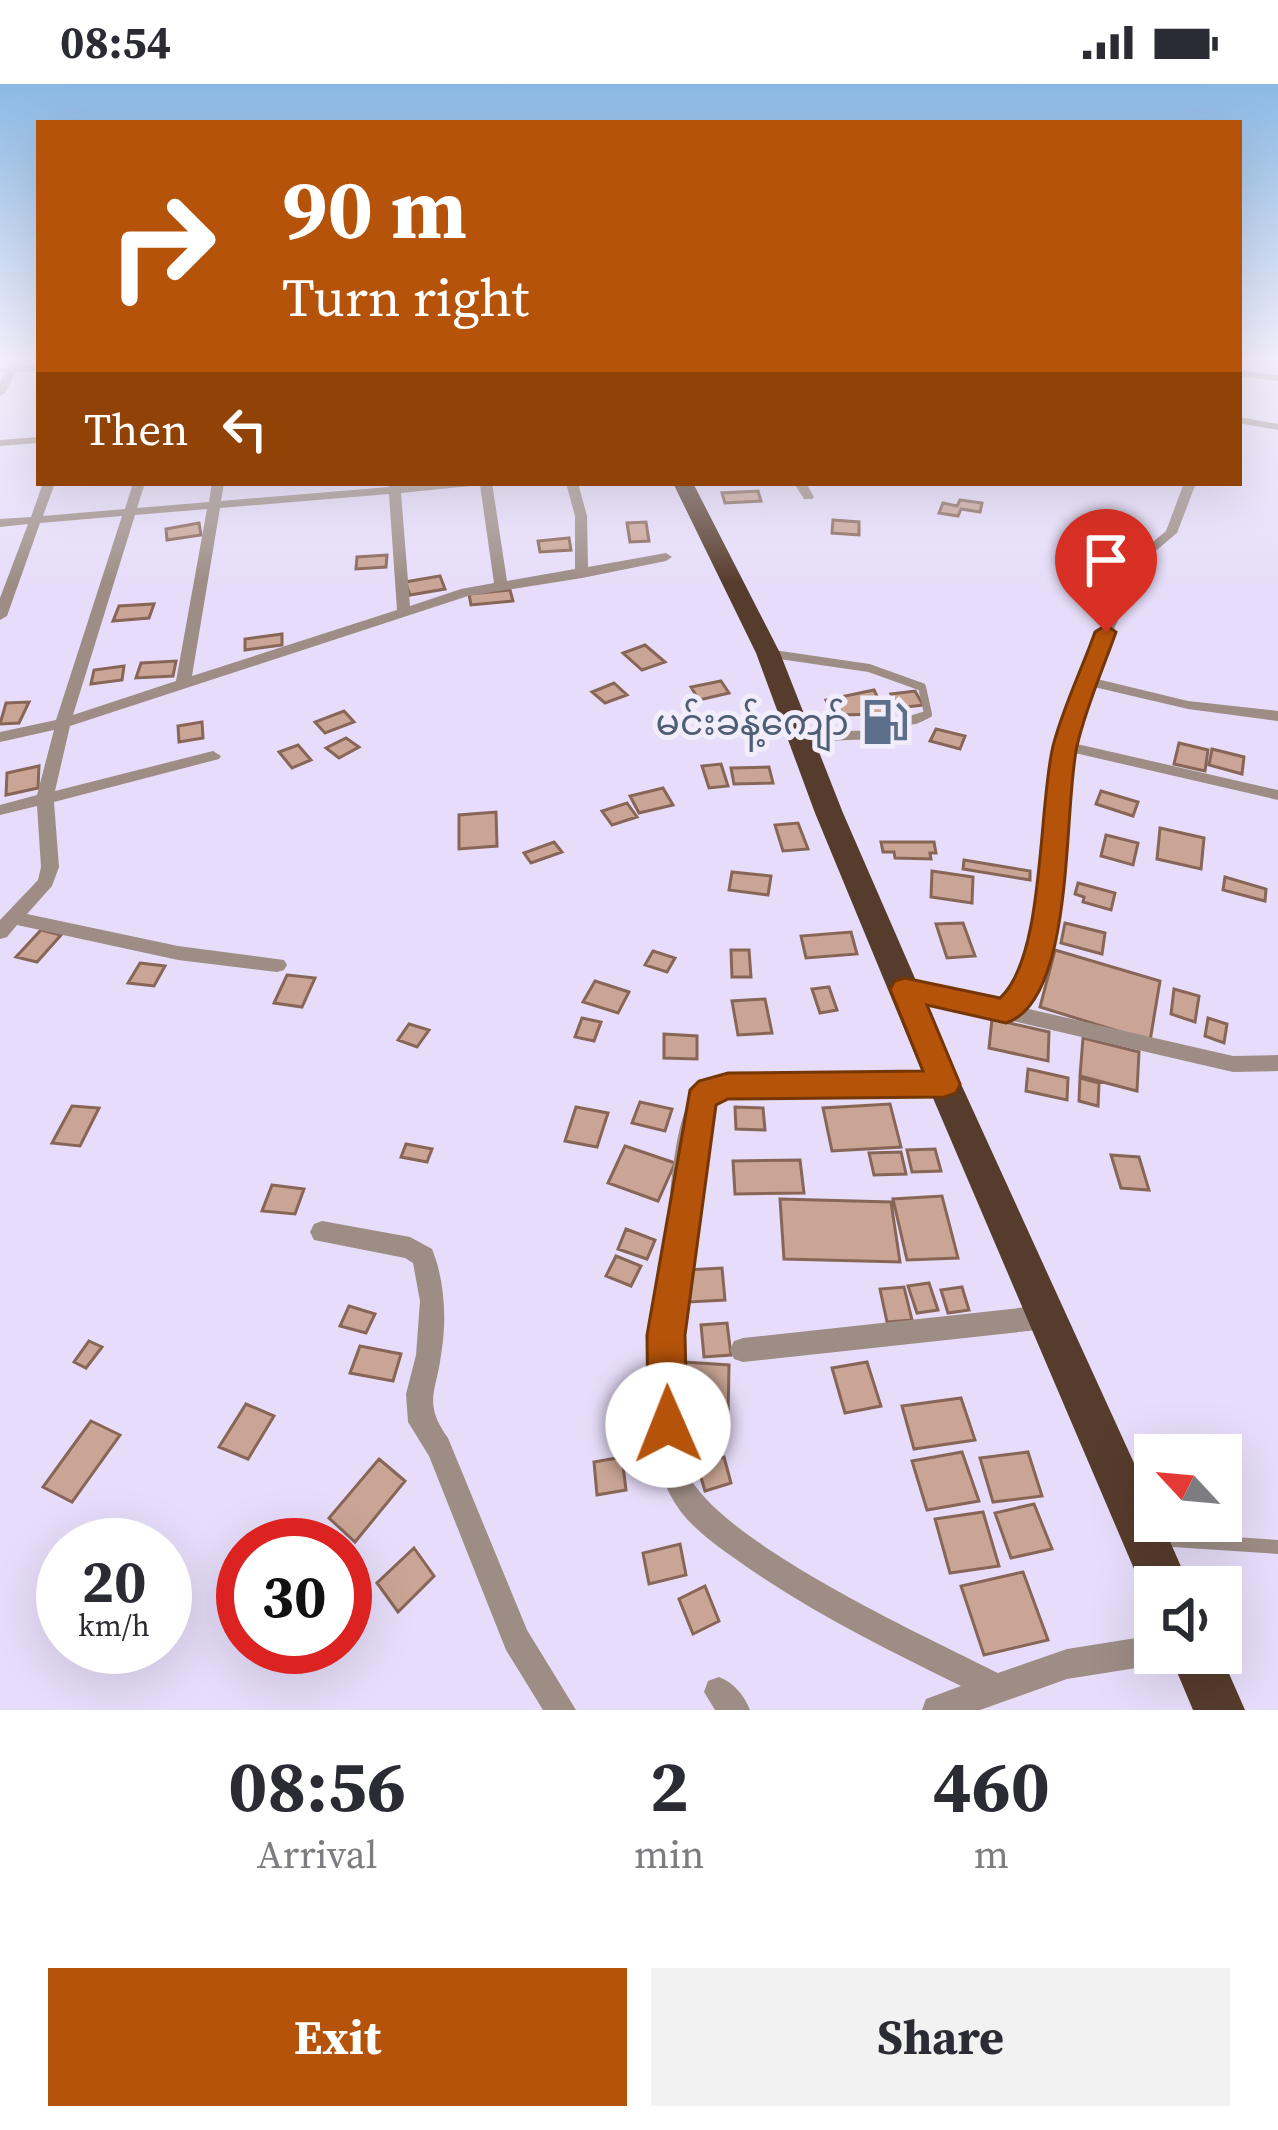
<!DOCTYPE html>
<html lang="en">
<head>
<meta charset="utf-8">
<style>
  :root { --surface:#fff; --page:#f2f2f3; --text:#2b2b33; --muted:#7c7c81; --accent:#b45309 }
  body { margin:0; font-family:"Source Serif 4","Noto Sans Myanmar",serif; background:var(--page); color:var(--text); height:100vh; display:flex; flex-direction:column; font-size:45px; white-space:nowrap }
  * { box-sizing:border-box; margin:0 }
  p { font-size:39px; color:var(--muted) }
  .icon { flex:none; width:66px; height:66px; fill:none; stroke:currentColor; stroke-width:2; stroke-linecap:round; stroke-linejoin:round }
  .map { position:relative; height:1626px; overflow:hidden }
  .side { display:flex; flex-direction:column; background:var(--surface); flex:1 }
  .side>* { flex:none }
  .banner { position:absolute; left:36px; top:36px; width:1206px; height:366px; border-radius:0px; box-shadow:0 12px 48px #0002; background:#b45309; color:#fff; overflow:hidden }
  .needle { width:78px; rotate:296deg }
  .buttons { position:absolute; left:1134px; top:1350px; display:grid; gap:24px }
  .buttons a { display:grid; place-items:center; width:108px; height:108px; border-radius:0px; background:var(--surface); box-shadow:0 12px 48px #0002; font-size:60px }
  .speed { position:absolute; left:36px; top:1434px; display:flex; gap:24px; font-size:60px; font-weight:700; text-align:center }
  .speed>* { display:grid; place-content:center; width:156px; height:156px; border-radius:50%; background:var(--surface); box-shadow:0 12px 48px #0002; line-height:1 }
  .speed small { font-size:30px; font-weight:400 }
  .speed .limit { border:18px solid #d22; background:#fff; color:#111 }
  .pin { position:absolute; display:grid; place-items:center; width:102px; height:102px; color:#fff; margin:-123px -51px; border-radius:50% 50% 50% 0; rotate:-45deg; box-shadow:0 0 12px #0007 }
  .pin .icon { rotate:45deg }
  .me { position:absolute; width:132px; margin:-66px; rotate:359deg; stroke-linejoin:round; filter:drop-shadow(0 0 9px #0008) }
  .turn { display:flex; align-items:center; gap:42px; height:252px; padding:0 48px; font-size:54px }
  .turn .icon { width:156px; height:156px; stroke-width:2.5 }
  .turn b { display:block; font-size:84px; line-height:102px }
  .then { display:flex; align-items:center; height:114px; padding:0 48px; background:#0003; gap:24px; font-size:45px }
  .eta { display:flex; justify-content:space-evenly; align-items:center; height:204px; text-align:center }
  .eta b { font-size:72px; font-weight:700; line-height:84px }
  .cta { display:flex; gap:24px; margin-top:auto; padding:24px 48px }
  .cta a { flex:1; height:138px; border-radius:0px; background:var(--accent); color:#fff; font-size:48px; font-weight:700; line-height:138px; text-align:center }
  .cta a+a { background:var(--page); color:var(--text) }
  .status { display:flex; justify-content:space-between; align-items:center; height:84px; padding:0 60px; background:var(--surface); direction:ltr }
  .status svg { height:33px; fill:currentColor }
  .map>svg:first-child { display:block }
  .building { fill:#caa595; stroke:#886657; stroke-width:3 }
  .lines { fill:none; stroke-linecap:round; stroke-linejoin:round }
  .service-far2 { stroke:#9d8d85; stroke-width:8 }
  .service-far1 { stroke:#9d8d85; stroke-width:9 }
  .service { stroke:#9d8d85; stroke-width:14 }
  .minor { fill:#9d8d85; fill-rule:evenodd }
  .trunk { fill:#563c2c; fill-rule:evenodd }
  .route { fill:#b45309; stroke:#753606; stroke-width:3 }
  .labels { text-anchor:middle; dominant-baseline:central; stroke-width:10; stroke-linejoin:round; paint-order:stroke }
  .service-label { font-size:36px; fill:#4e5e75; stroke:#f2edfb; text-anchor:end }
</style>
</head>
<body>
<div class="status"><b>08:54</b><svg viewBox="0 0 49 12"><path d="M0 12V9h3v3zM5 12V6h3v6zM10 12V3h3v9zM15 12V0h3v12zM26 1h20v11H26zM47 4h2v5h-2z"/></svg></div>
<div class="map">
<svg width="1278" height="1626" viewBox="0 0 1278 1626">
  <rect width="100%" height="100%" fill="#e7ddfa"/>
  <path class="building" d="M 758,407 L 761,417 L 725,419 L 722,409 Z
    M 960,416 L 982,419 L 980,428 L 961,425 L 958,432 L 939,429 L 943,419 L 957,422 Z
    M 833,436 L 859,438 L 859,451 L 832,449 Z
    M 646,438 L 649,457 L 630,458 L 627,439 Z
    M 199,439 L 201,451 L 167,456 L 166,445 Z
    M 569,454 L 571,466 L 540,468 L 538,457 Z
    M 387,471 L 386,483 L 356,485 L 357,473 Z
    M 440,492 L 445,505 L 410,511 L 405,498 Z
    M 510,506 L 513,517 L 471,521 L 469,510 Z
    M 154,520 L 149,534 L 113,537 L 119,522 Z
    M 282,550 L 282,561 L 245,566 L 245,555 Z
    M 645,561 L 665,578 L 642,586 L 623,569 Z
    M 176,577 L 173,592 L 136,594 L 141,579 Z
    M 124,582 L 122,596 L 91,600 L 94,586 Z
    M 721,597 L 729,609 L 699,616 L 691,603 Z
    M 614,599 L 627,611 L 605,619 L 592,608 Z
    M 874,606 L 886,630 L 833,631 L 826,616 Z
    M 915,607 L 923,621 L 899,624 L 891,610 Z
    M 29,618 L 19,639 L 0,640 L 6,619 Z
    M 344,627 L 354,638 L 325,649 L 315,638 Z
    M 202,638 L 203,654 L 179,658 L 178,642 Z
    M 936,645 L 965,652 L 960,665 L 930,657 Z
    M 346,654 L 359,663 L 339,674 L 326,664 Z
    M 1179,659 L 1208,666 L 1205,687 L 1174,680 Z
    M 298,661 L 311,676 L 292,684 L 279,668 Z
    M 1212,665 L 1244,673 L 1242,690 L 1209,681 Z
    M 721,680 L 728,702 L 709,704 L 702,682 Z
    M 39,682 L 38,704 L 6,711 L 7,689 Z
    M 769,683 L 773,699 L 734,700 L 731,684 Z
    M 663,704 L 673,721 L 639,729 L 630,712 Z
    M 1101,707 L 1138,718 L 1133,732 L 1096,720 Z
    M 627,719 L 637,733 L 612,741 L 602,727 Z
    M 496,728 L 497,762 L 459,765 L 459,731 Z
    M 798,739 L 808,765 L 783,767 L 775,741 Z
    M 1160,744 L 1204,754 L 1201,785 L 1157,775 Z
    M 1106,751 L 1138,759 L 1133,781 L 1101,772 Z
    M 554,758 L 562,768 L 531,779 L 524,769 Z
    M 881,758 L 934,758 L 936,769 L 930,769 L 931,775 L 895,774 L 894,768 L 883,768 Z
    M 964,776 L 1030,787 L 1030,796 L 963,785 Z
    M 932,787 L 973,793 L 972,819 L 931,813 Z
    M 732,788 L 771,792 L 768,811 L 729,806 Z
    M 1225,793 L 1266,805 L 1265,817 L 1223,806 Z
    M 1078,799 L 1115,809 L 1111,826 L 1083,818 L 1084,813 L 1075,810 Z
    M 963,839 L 975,872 L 947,874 L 936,840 Z
    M 1065,839 L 1105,849 L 1102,870 L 1061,859 Z
    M 41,846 L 61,851 L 37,878 L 16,873 Z
    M 851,848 L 857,870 L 806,874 L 801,852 Z
    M 731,866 L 749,866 L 751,893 L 732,893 Z
    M 1055,866 L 1160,897 L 1150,957 L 1040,923 Z
    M 653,867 L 675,874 L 667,888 L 645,881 Z
    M 140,879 L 165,882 L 154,902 L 128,899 Z
    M 287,891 L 315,894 L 302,923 L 274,919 Z
    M 595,897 L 629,908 L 618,929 L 583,918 Z
    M 829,903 L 837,926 L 820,929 L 812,905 Z
    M 1174,905 L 1199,912 L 1195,938 L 1171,930 Z
    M 765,915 L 772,949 L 738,951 L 732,917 Z
    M 582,934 L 601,938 L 594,957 L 575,953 Z
    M 1208,934 L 1227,940 L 1224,959 L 1205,952 Z
    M 992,935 L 1049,948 L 1048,977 L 989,964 Z
    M 409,940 L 429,946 L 417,963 L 398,956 Z
    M 664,950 L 697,952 L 697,975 L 664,974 Z
    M 1083,954 L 1139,968 L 1137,1007 L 1080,992 Z
    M 1028,985 L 1068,994 L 1067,1016 L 1026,1007 Z
    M 1080,994 L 1099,999 L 1098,1022 L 1079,1017 Z
    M 640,1018 L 672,1025 L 665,1047 L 632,1039 Z
    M 890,1020 L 901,1063 L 832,1067 L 823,1024 Z
    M 72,1022 L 99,1024 L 80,1062 L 52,1059 Z
    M 576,1023 L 608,1029 L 597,1063 L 565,1057 Z
    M 735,1023 L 763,1024 L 765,1046 L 736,1045 Z
    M 406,1060 L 432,1065 L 427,1078 L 401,1073 Z
    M 625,1062 L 675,1079 L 658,1117 L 608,1099 Z
    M 935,1065 L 941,1087 L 912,1088 L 907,1066 Z
    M 901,1068 L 906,1090 L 874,1091 L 869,1069 Z
    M 1111,1071 L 1139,1073 L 1149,1106 L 1121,1104 Z
    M 800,1076 L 804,1109 L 735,1110 L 733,1077 Z
    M 272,1101 L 304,1105 L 295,1130 L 262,1127 Z
    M 942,1112 L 958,1174 L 907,1176 L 893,1115 Z
    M 780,1115 L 891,1118 L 900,1178 L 784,1175 Z
    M 626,1145 L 655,1156 L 647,1175 L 618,1165 Z
    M 616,1172 L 641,1182 L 631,1202 L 606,1192 Z
    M 722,1184 L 725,1216 L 689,1218 L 687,1186 Z
    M 929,1199 L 938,1226 L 917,1229 L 908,1202 Z
    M 904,1203 L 912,1236 L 887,1238 L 880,1205 Z
    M 962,1203 L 969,1226 L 948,1229 L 941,1206 Z
    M 349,1222 L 375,1230 L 366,1249 L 340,1242 Z
    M 727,1239 L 731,1271 L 704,1273 L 701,1241 Z
    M 89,1257 L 102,1263 L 86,1284 L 74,1278 Z
    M 360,1262 L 401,1270 L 393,1297 L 350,1289 Z
    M 684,1278 L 729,1281 L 728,1336 L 682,1333 Z
    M 867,1278 L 881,1322 L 845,1329 L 832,1284 Z
    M 961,1314 L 975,1356 L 914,1365 L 902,1322 Z
    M 246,1320 L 274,1332 L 248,1375 L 219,1363 Z
    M 91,1337 L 120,1351 L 72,1418 L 43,1403 Z
    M 962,1368 L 979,1417 L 927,1426 L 912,1377 Z
    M 1028,1368 L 1042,1412 L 993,1418 L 980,1374 Z
    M 622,1373 L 626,1406 L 597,1411 L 594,1378 Z
    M 724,1373 L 731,1399 L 705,1407 L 697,1380 Z
    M 379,1375 L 405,1397 L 355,1458 L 329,1434 Z
    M 1034,1420 L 1052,1465 L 1011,1474 L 995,1429 Z
    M 983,1428 L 999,1482 L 950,1489 L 935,1435 Z
    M 680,1460 L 686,1491 L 649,1500 L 643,1469 Z
    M 414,1464 L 434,1492 L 398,1528 L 377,1499 Z
    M 1023,1488 L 1048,1556 L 984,1571 L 961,1502 Z
    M 705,1502 L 719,1537 L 693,1550 L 679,1515 Z"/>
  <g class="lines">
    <path class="service-far2" d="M 773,570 L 869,584 L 922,603 L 928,630 L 915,636"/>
    <path class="service-far1" d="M 805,653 L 865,651 L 921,633"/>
    <path class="service" d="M 1158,1455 L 1278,1463"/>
    <path class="minor" d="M 14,272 L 24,272 L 19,282 L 39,281 L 39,287 L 16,288 L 5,309 L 0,312 L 0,299 L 5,289 L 0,286 L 9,283 Z
      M 1239,286 L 1278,291 L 1278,297 L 1239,292 Z
      M 1239,333 L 1278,340 L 1278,346 L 1239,339 Z
      M 39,353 L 39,359 L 0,362 L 0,356 Z
      M 43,399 L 55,399 L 43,432 L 125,425 L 133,399 L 145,399 L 137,424 L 209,418 L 212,399 L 224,399 L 221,417 L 389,403 L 388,399 L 400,399 L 400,402 L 492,399 L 507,497 L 575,485 L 575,432 L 566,399 L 578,399 L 587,432 L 588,483 L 666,469 L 672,473 L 666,477 L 582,494 L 468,512 L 70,642 L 55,707 L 213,667 L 221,672 L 219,675 L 54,718 L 59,783 L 52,802 L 27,830 L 178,862 L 284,876 L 287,881 L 284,886 L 277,888 L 178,876 L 17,841 L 7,853 L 0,855 L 0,836 L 38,796 L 41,783 L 37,722 L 0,731 L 0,721 L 37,711 L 54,646 L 0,658 L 0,648 L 56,636 L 122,432 L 40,439 L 7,532 L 0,536 L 0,514 L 28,440 L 0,443 L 0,435 L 31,433 ZM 480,401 L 494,499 L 461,505 L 410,522 L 401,409 ZM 389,410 L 397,526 L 192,592 L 220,424 ZM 207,425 L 176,597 L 73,631 L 135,431 Z
      M 794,399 L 806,399 L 814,413 L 812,415 L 804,415 Z
      M 1184,399 L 1196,399 L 1177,449 L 1147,474 L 1113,547 L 1097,595 L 1188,617 L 1278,627 L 1278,637 L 1188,625 L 1094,603 L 1082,635 L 1077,660 L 1278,706 L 1278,716 L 1075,669 C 1057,753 1072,849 1020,923 L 1233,972 L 1278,971 L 1278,987 L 1233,988 L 905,912 L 898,910 L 895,905 L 898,900 L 905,898 L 1001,918 C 1054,846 1041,749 1060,665 L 1057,662 L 1061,658 L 1067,635 L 1099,547 L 1136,472 L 1166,447 Z
      M 944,991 L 951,994 L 954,1000 L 951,1006 L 944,1009 L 728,1011 C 721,1013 717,1013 712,1019 C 698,1036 694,1102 692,1125 C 687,1192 662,1330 687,1388 C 718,1458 927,1553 998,1589 L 1067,1565 L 1155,1551 L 1155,1569 L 1169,1569 L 1166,1577 L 1155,1581 L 1067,1595 L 980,1626 L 922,1626 L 926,1615 L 961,1602 C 884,1564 807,1526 737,1476 C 718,1463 696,1447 681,1428 C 664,1405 657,1381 653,1352 C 646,1291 658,1230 665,1169 C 670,1130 671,1038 695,1008 C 703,998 716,997 728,993 Z
      M 322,1137 L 410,1153 L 432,1165 C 445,1197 447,1237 441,1271 C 436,1309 423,1319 448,1354 L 527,1546 L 576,1626 L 543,1626 L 506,1566 L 429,1372 L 408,1338 L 406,1310 L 416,1271 L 420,1217 L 413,1179 L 405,1174 L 314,1156 L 310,1148 L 314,1140 Z
      M 1047,1221 L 1056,1225 L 1059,1233 L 1056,1241 L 1047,1245 L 743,1278 L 734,1275 L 730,1266 L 734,1257 L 743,1254 Z
      M 719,1593 C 734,1599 744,1611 750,1626 L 715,1626 L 704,1608 L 708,1597 Z"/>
    <path class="trunk" d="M 673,399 L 693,399 L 780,569 L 843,729 L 961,1000 L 1155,1425 L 1155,1437 L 1161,1437 L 1190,1503 L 1155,1503 L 1155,1522 L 1149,1520 L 927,1000 L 815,729 L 756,569 Z
      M 1169,1569 L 1220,1569 L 1245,1626 L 1193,1626 Z"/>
  </g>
  <linearGradient id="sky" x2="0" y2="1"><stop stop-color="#8bb9e4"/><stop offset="0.55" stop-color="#f4f0fd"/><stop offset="1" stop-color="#f4f0fd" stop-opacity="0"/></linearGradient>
  <rect width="1278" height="499" fill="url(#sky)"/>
  <path class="route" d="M 1106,541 L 1116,548 C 1103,585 1086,623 1077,662 C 1063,724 1076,916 1006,939 L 927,921 L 960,1000 L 956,1009 L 944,1013 L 728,1015 L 716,1021 L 685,1251 L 687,1341 L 682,1355 L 668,1361 L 653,1355 L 648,1341 L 647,1251 L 690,1006 L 699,997 L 728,989 L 923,987 L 890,905 L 895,897 L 905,894 L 1000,914 C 1045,873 1038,724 1053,662 C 1063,623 1082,585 1095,548 Z"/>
  <defs>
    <symbol id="fuel-bare" viewBox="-9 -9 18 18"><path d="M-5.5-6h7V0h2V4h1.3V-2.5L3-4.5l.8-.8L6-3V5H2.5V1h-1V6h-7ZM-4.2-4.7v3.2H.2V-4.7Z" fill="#5c6f8a" stroke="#f2edfb" stroke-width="2.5" paint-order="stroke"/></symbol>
  </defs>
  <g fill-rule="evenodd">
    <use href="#fuel-bare" x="852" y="605" width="66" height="66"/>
  </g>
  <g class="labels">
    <g class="service-label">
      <text x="849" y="638">မင်းခန့်ကျော်</text>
    </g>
  </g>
</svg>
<div class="buttons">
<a><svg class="needle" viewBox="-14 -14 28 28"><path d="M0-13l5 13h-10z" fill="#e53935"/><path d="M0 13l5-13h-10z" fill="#7c7c81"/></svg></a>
<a><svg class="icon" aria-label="sound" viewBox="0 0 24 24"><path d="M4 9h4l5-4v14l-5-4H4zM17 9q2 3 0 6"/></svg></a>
</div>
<div class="speed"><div>20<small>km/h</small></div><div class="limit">30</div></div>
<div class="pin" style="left:1106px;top:548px;background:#d93025"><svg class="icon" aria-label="arrive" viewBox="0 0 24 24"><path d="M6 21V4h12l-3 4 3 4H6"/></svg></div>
<svg class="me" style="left:668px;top:1341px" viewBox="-20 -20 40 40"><circle r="19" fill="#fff"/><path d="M0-13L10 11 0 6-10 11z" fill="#b45309"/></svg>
<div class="banner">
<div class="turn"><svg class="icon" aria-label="right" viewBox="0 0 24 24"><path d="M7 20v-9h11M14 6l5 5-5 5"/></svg><div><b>90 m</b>Turn right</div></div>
<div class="then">Then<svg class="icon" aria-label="left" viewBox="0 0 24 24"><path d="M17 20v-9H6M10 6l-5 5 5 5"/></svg></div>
</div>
</div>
<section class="side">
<div class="eta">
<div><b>08:56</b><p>Arrival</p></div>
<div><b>2</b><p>min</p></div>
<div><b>460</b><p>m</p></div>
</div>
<div class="cta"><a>Exit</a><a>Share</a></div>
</section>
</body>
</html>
